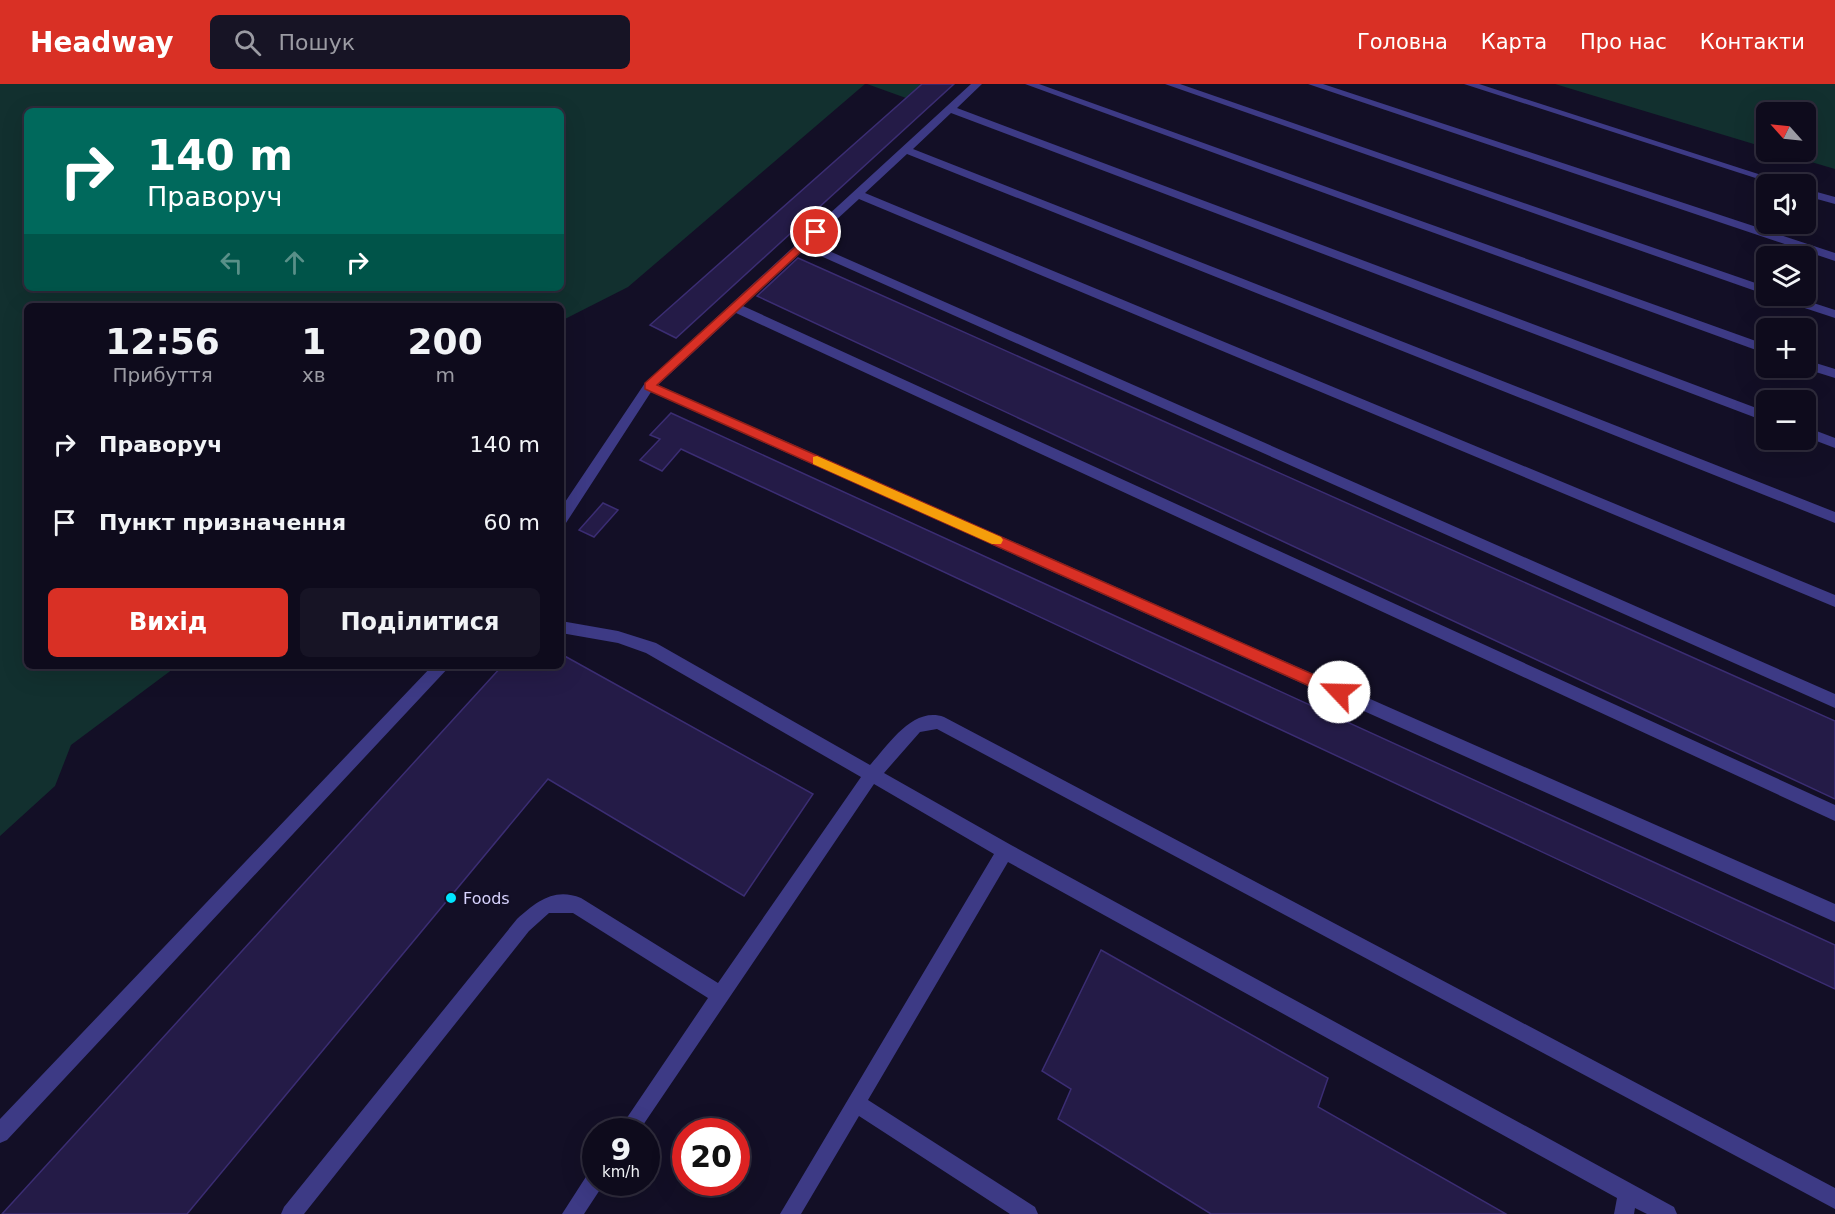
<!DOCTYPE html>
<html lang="uk">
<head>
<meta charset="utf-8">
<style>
  :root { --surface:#0e0b1c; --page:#171425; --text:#f1f3f6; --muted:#9b9ba3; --line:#2e2b3b; --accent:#d93025 }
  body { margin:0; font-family:"DejaVu Sans",sans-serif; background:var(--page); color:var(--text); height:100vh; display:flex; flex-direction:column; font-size:22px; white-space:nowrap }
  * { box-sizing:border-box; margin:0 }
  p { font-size:20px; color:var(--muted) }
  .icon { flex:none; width:33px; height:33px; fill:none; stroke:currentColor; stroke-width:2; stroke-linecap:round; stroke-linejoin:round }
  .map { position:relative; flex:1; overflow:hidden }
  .sheet { position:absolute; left:24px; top:219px; width:540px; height:366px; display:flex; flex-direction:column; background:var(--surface); border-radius:9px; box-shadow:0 6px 24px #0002,0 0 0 2px var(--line) }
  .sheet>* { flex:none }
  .guide { position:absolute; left:24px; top:24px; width:540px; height:183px; border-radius:9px; box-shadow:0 6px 24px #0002,0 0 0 2px var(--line); background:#00695c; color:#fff; overflow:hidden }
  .needle { width:39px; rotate:297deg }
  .fabs { position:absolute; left:1756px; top:18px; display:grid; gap:12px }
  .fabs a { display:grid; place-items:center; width:60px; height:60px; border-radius:9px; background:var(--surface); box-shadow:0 6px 24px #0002,0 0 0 2px var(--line); font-size:30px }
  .speed { position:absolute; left:582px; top:1034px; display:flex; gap:12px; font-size:30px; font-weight:700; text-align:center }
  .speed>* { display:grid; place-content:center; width:78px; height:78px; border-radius:50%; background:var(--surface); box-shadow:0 6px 24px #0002,0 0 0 2px var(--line); line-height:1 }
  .speed small { font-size:15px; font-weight:400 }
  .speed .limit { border:9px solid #d22; background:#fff; color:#111 }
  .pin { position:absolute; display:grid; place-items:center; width:51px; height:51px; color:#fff; margin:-26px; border:3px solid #fff; border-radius:50%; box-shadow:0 2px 6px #0007 }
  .me { position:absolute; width:66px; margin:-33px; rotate:294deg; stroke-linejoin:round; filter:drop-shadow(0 0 4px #0008) }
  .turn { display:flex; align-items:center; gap:21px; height:126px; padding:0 24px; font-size:27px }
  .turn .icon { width:78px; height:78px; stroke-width:2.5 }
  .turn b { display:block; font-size:42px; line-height:51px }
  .lanes { display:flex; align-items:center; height:57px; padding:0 24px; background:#0003; justify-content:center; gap:30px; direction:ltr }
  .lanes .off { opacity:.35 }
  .eta { display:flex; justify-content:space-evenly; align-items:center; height:102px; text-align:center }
  .eta b { font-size:36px; font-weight:800; line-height:42px }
  .button { display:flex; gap:12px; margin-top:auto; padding:12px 24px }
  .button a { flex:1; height:69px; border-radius:9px; background:var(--accent); color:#fff; font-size:24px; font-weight:800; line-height:69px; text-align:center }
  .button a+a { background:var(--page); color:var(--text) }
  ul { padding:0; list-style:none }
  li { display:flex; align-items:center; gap:18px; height:78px; padding:0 24px }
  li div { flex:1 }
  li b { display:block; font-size:22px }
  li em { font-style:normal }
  header { display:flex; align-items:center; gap:36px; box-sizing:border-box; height:84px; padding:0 30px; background:var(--accent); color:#fff }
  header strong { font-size:28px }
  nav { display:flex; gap:33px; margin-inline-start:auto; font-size:21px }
  .search { width:420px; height:54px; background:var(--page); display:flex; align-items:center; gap:15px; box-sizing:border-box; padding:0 21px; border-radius:9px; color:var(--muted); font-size:22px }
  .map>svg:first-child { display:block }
  .green { fill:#12302f; fill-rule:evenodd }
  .building { fill:#241b47; stroke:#3b2d73; stroke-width:1.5 }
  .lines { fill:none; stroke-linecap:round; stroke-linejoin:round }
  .minor { fill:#3d3a85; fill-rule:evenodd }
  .route { fill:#d93025; stroke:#8d1f18; stroke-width:1.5 }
  .slow { fill:#f59e0b }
  .poi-dot { fill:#00e5ff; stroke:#130f26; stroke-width:2 }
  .labels { text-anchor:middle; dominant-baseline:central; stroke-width:4.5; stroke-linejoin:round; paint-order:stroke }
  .poi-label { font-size:16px; fill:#d9d4ff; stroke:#130f26; text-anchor:start }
</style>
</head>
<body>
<header>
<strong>Headway</strong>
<div class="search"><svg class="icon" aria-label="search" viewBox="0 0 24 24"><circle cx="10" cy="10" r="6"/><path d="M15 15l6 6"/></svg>Пошук</div>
<nav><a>Головна</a><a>Карта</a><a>Про нас</a><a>Контакти</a></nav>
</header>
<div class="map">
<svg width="1835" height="1130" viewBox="0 0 1835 1130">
  <rect width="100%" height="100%" fill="#130f26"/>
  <path class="green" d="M 0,0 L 865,0 L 628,203 L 561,237 L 561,222 L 529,222 L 523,218 L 508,222 L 27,222 L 27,582 L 177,582 L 71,661 L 55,702 L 0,752 ZM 27,27 L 561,27 L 561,204 L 27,204 Z
    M 867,0 L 922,0 L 906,14 Z
    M 1555,0 L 1835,0 L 1835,85 L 1777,68 L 1806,68 L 1806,28 L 1767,28 L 1767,64 Z"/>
  <path class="building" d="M 922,0 L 954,0 L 676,254 L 650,241 Z
    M 798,174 L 1835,637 L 1835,715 L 757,212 Z
    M 671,329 L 1835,861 L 1835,905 L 681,365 L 662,387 L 640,376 L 660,355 L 650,351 Z
    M 603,419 L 618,426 L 594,453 L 579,446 Z
    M 561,570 L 813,710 L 744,812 L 548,695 L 187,1130 L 2,1130 L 502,582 L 561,582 Z
    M 1101,866 L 1328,994 L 1318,1023 L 1506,1130 L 1211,1130 L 1058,1035 L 1071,1005 L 1042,987 Z"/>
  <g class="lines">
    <path class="minor" d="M 971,0 L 982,0 L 957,24 L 1767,328 L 1767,338 L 951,29 L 913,65 L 1835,428 L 1835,439 L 907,70 L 865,109 L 1835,511 L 1835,523 L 859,115 L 811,159 L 1835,610 L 1835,624 L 805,165 L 743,222 L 1835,721 L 1835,737 L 736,229 L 658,301 L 1835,820 L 1835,838 L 651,308 L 566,439 L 561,440 L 561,424 L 645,299 Z
      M 1025,0 L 1039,0 L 1767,261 L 1767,270 Z
      M 1165,0 L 1180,0 L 1767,203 L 1767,211 Z
      M 1308,0 L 1323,0 L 1835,169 L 1835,177 Z
      M 1464,0 L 1479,0 L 1789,100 L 1774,100 Z
      M 1806,105 L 1835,113 L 1835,120 L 1806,112 Z
      M 1775,212 L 1792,212 L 1835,226 L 1835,234 L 1777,215 Z
      M 1806,276 L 1835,285 L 1835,294 L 1803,284 L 1806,284 Z
      M 1806,343 L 1835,354 L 1835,364 L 1806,353 Z
      M 561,537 L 618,547 L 656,559 L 870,681 C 888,662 912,622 944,633 L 1835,1104 L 1835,1125 L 937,645 L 920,648 L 884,689 L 1011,761 L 1674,1123 L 1677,1130 L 1647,1130 L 1635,1124 L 1634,1130 L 1614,1130 L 1617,1114 L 1008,778 L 868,1016 L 1035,1123 L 1038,1130 L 1010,1130 L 859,1032 L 801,1130 L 780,1130 L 994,770 L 874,700 L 639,1047 L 618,1047 L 708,914 L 573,829 L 549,829 L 529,847 L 304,1130 L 281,1130 L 284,1123 L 517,835 C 536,818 554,803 581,814 L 718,899 L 861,693 L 646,569 L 618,559 L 561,549 Z
      M 432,582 L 450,582 L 7,1056 L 0,1059 L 0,1035 Z
      M 596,1085 L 596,1098 L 605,1098 L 584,1130 L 562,1130 L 589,1088 Z"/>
  </g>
  <path class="route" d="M 816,144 L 821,148 L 820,150 L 657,301 L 1344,604 L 1346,608 L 1344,613 L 1339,614 L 1334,613 L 645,305 L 645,299 Z"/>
  <path class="slow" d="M 817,372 L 1001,453 L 1003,456 L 1001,460 L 992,460 L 813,380 L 813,373 Z"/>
  <circle class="poi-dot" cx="451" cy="814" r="6"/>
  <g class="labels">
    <g class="poi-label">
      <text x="463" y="814">Foods</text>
    </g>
  </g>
</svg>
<div class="fabs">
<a><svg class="needle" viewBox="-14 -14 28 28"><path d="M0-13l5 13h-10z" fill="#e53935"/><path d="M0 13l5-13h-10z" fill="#9b9ba3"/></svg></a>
<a><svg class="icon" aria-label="sound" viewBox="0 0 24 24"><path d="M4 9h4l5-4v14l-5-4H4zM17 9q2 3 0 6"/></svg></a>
<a><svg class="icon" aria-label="layers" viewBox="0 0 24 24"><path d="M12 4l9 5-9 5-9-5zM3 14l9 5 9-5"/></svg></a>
<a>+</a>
<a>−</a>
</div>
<div class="speed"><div>9<small>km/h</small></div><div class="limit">20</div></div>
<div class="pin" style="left:816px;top:148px;background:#d93025"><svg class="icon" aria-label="arrive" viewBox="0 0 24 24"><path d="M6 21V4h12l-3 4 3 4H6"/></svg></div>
<svg class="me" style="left:1339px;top:608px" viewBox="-20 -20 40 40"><circle r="19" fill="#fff"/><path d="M0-13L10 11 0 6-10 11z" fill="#d93025"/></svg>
<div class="guide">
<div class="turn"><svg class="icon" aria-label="right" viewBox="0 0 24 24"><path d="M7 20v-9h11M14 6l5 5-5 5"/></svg><div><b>140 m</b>Праворуч</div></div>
<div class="lanes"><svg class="icon off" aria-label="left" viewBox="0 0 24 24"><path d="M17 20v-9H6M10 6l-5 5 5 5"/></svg><svg class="icon off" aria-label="ahead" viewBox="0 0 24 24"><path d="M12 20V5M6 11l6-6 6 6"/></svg><svg class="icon" aria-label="right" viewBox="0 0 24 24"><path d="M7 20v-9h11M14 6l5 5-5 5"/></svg></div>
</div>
<section class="sheet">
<div class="eta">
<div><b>12:56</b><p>Прибуття</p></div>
<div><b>1</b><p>хв</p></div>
<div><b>200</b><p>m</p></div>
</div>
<ul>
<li><svg class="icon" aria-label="right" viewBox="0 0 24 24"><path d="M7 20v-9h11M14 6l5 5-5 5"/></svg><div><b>Праворуч</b></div><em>140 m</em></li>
<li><svg class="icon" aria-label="arrive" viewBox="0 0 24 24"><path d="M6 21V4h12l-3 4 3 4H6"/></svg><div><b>Пункт призначення</b></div><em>60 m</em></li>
</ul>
<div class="button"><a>Вихід</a><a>Поділитися</a></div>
</section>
</div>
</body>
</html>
